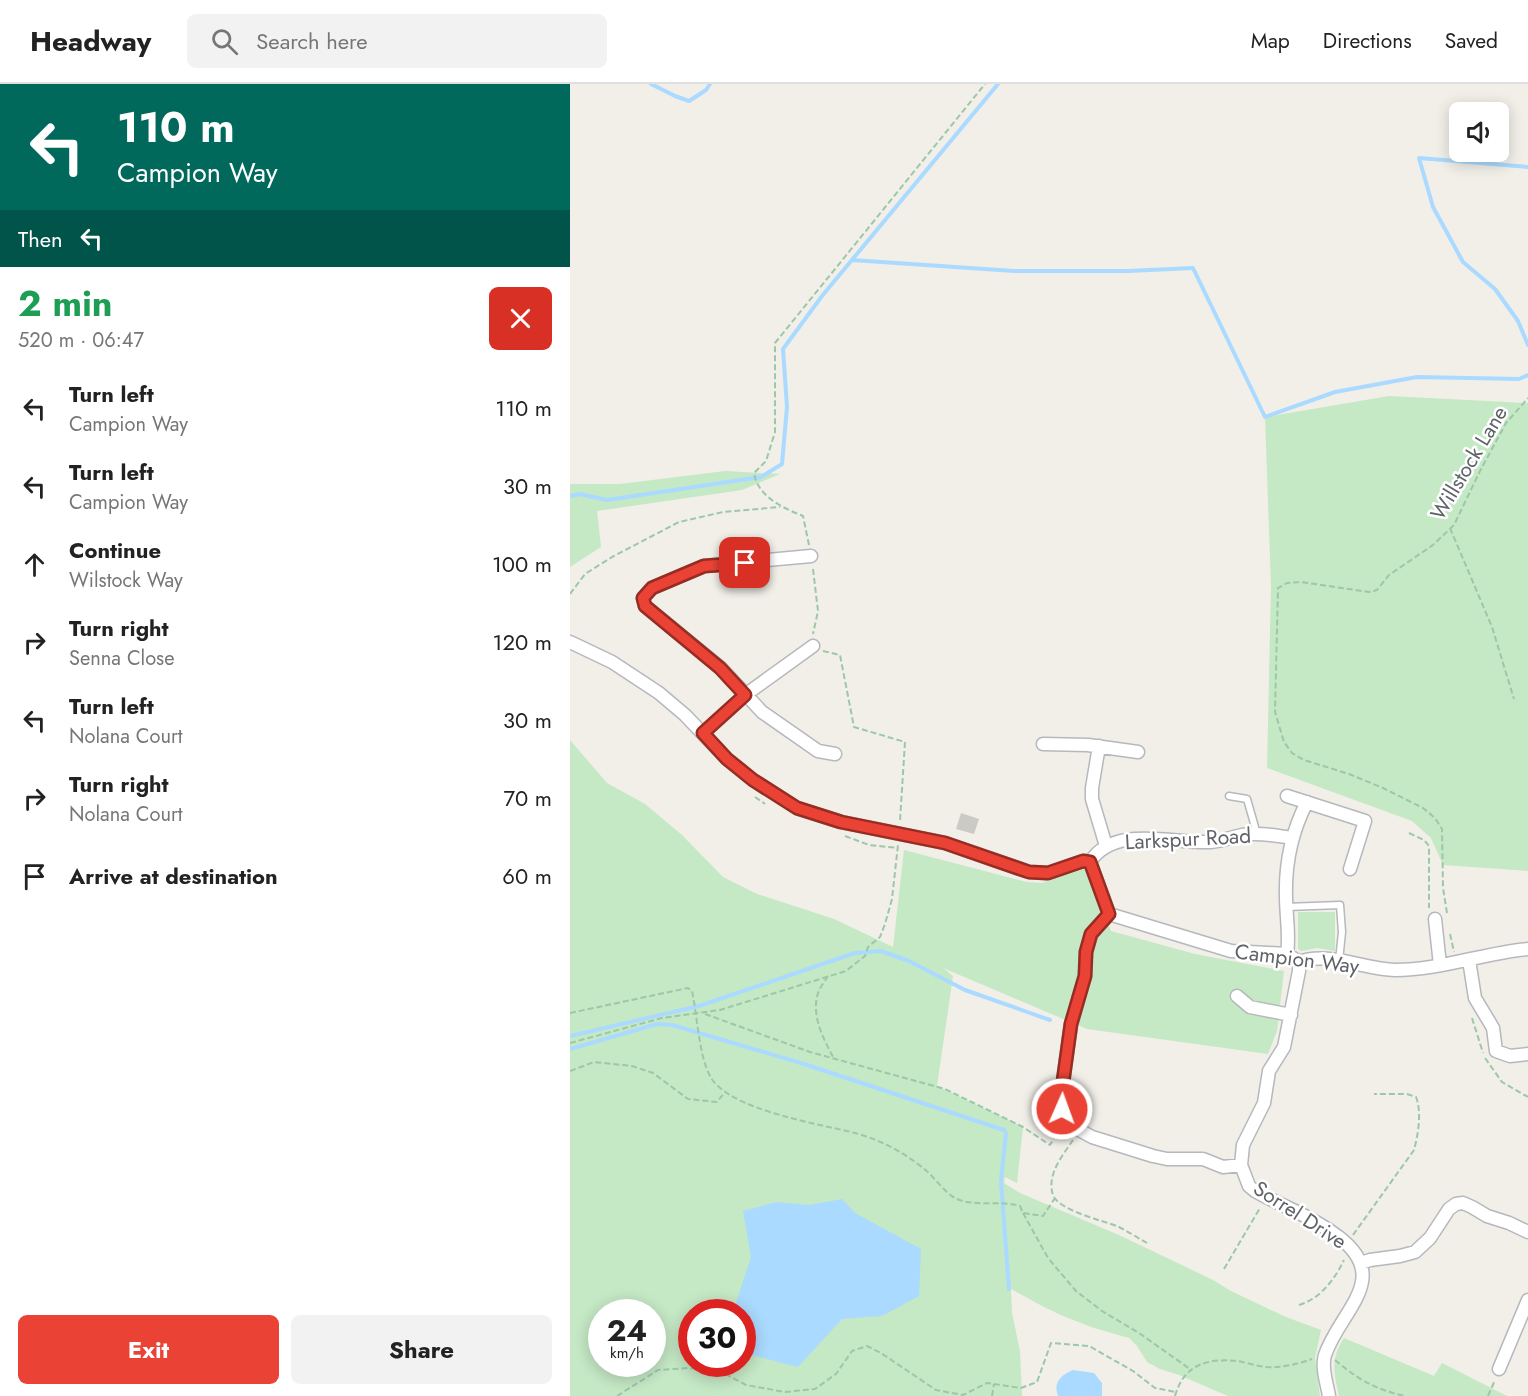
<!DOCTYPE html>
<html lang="en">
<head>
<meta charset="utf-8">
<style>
  :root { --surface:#fff; --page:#f2f2f2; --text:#222; --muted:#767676; --line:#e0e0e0; --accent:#ea4335 }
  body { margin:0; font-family:Jost,sans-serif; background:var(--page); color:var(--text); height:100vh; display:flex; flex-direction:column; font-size:22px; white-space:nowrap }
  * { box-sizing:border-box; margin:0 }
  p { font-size:20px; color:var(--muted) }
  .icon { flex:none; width:33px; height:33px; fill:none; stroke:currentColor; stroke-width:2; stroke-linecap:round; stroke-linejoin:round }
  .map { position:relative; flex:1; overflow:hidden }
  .drawer { display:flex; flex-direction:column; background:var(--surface); width:570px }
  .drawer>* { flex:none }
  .hud { background:#00695c; color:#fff; overflow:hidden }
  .controls { position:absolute; left:879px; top:18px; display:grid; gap:12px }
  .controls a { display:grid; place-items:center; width:60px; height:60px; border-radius:9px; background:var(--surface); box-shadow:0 3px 15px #0003; font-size:30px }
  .speed { position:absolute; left:18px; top:1215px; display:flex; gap:12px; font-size:30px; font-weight:700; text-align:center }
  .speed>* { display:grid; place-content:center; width:78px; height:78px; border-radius:50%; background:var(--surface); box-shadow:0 3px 15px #0003; line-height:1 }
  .speed small { font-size:15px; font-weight:400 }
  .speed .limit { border:9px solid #d22; background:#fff; color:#111 }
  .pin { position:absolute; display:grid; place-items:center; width:51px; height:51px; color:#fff; margin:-26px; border-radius:12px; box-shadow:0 3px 9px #0006 }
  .me { position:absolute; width:66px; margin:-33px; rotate:2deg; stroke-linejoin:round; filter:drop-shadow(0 0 4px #0008) }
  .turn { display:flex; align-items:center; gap:21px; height:126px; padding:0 18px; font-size:27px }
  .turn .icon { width:78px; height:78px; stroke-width:2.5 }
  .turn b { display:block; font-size:42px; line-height:51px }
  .then { display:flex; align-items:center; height:57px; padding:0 18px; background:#0003; gap:12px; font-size:22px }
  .round { display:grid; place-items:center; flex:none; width:63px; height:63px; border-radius:9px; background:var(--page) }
  .head { display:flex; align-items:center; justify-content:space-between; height:102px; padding:0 18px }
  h1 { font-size:36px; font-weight:700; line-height:45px; color:#1e9e55 }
  .primary-button { display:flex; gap:12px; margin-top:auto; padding:12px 18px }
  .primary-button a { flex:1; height:69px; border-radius:9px; background:var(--accent); color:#fff; font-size:24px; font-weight:700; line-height:69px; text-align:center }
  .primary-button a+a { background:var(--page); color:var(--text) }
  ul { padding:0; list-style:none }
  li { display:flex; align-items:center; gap:18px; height:78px; padding:0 18px }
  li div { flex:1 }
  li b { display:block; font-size:22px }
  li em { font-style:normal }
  header { display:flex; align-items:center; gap:36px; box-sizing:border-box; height:84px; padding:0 30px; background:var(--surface); border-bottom:2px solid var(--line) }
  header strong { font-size:28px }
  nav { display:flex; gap:33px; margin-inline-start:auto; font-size:21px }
  .search { width:420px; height:54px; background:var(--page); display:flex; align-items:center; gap:15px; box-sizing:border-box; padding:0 21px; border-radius:9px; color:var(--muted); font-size:22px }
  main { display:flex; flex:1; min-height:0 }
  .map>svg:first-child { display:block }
  .green { fill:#c5e8c5; fill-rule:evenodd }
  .water { fill:#aadaff }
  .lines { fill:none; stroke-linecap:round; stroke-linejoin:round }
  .stream { stroke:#aadaff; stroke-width:4 }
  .building { fill:#cccac5 }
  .lane-casing { stroke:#b5b8bc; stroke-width:9 }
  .street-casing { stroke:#b5b8bc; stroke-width:15 }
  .path { stroke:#9cc7a9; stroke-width:2; stroke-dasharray:6 3; stroke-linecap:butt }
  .lane { stroke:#fff; stroke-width:6 }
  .street { stroke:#fff; stroke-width:12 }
  .route-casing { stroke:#982c22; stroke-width:15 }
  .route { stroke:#ea4335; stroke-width:10 }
  .labels { text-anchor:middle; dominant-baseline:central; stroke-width:5; stroke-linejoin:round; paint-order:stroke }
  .street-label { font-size:21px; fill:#5f6368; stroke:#fff }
</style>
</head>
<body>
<header>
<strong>Headway</strong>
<div class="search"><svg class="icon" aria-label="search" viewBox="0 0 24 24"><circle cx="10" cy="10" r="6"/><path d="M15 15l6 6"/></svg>Search here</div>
<nav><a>Map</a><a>Directions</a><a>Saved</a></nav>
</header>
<main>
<section class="drawer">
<div class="hud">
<div class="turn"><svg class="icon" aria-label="left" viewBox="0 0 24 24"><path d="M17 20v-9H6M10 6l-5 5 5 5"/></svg><div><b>110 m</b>Campion Way</div></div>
<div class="then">Then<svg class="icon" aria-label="left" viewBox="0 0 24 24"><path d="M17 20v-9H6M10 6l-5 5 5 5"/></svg></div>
</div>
<div class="head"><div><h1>2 min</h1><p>520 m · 06:47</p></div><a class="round" style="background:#d93025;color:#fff"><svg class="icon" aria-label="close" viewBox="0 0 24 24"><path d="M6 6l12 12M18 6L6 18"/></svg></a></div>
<ul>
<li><svg class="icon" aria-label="left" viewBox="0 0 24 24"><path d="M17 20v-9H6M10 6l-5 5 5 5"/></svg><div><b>Turn left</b><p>Campion Way</p></div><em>110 m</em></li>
<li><svg class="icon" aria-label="left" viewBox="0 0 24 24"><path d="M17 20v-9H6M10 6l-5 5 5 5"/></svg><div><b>Turn left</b><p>Campion Way</p></div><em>30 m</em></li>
<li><svg class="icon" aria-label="ahead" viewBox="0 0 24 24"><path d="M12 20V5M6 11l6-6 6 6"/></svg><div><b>Continue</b><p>Wilstock Way</p></div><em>100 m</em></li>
<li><svg class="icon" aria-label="right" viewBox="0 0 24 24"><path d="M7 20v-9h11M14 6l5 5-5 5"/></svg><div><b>Turn right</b><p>Senna Close</p></div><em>120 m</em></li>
<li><svg class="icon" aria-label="left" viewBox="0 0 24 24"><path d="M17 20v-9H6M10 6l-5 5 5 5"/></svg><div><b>Turn left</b><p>Nolana Court</p></div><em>30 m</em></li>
<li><svg class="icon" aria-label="right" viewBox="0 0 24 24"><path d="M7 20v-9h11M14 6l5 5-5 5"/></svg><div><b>Turn right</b><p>Nolana Court</p></div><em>70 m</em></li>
<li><svg class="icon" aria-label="arrive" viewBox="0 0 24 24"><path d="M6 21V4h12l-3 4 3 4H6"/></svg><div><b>Arrive at destination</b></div><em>60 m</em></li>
</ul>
<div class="primary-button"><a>Exit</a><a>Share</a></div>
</section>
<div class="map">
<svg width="958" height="1312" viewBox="0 0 958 1312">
  <rect width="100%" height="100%" fill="#f1efe8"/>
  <path class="green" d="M 819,312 L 958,319 L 958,787 L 873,781 L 861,754 L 842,737 L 697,684 L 701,502 L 695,333 Z
    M 155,387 L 210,390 L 172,406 L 27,427 L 31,463 L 0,483 L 0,400 L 50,400 Z
    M 0,656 L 37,699 L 75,720 L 112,751 L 153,793 L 187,810 L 264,835 L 323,863 L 334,766 L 457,798 L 472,799 L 515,783 L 541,847 L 625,870 L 714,887 L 707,947 L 698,970 L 517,945 L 373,884 L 383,892 L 367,1002 L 453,1043 L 447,1099 L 435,1093 L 434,1099 L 450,1109 L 549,1151 L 643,1196 L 661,1207 L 716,1233 L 751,1246 L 745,1274 L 750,1312 L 658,1312 L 609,1291 L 590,1285 L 577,1278 L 567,1262 L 559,1254 L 524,1244 L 493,1232 L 474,1223 L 441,1205 L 442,1229 L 450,1267 L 452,1312 L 0,1312 ZM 32,1228 L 82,1228 L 82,1280 L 32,1280 ZM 122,1228 L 172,1228 L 172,1280 L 122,1280 Z
    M 728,828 L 765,828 L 765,867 L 747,864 L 731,867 L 728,865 Z
    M 774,1254 L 864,1292 L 872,1279 L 937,1312 L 769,1312 C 764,1289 760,1275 774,1254 Z"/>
  <path class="water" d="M 272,1115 L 285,1129 L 351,1165 L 349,1212 L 312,1232 L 272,1235 L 228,1283 L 173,1269 L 172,1228 L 163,1228 L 181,1173 L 173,1127 L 207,1118 L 239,1121 Z
    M 503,1286 L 524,1289 L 532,1299 L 532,1312 L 488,1312 C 483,1298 491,1291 503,1286 Z"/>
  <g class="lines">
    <path class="stream" d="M 81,0 L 105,12 L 119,17 L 136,6 L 140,0
      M 958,83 L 849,74 L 863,123 L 893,178 L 925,205 L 948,237 L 958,261
      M 282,176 L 444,187 L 558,187 L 623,184 L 695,333 L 765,308 L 847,293 L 949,295 L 958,291
      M 0,412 L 10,410 L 37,416 L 191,393 L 212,380 L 217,323 L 213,265 L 252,212 L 428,0
      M 0,952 L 129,922 L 285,869 L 311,867 L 339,877 L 395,906 L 480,936
      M 0,965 L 87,940 L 102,941 L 231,979 L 434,1046 L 436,1049 L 431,1097 L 439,1205"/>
  </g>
  <path class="building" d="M 391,729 L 409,735 L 404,750 L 386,745 Z"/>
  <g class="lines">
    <defs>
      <path id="lane" d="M 659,712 L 677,715 L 687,750
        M 716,823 L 770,821 L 772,848 L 769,877"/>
      <path id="street" d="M 241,472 L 134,482 L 82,504 L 73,514 L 75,522 L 151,584 L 192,628 L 248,667 L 265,670
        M 0,558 L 42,578 L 89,609 L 115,631 L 157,675 L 183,696 L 227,724 L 271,738 L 375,759 L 459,788 L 478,789 L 513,777 L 520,778 L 539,830 L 661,867 L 717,870 L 729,878 C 757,867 794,885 825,886 C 870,886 913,869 958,865
        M 133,649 L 175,611 L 243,562
        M 473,660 L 518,661 L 568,668
        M 529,662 L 522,704 L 522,715 L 536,762
        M 717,712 L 795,737 L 780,785
        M 520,778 C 544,740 604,760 641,758 C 652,757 662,753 672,751 C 689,748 707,752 723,754
        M 539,830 L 521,850 L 516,868 L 515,892 L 501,940 L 491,1012 L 492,1025 L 497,1035 L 502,1042 L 522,1053 L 583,1072 L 597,1075 L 633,1075 L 653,1083 L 671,1081
        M 865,835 L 870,881
        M 717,870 C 720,851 716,832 716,813 C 715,780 722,747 737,718
        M 899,876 L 905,914 L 923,944 L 926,967 L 940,972 L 958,970
        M 729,878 L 729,887 L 714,963 L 699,987 L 694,1019 L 673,1061 L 671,1081 L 679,1102 L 685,1107 C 715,1124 742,1132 770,1154 C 822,1195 770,1227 755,1271 C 751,1283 757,1300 759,1312
        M 667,912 L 680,923 L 721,931
        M 791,1179 L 800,1176 L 830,1172 L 845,1168 L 860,1154 L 879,1125 L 886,1120 L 893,1119 L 902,1123 L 917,1132 L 939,1139 L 958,1148
        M 929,1285 L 958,1216"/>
    </defs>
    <use href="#lane" class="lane-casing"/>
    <use href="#street" class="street-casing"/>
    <path class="path" d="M 880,444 L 922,543 L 944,615
      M 239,461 L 233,432 C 213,424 188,413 184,389 L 196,377 L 205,348 L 205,259 L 415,0
      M 243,485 L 248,527 L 243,550
      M 0,510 L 15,490 L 42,473 L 109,438 L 153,428 L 210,423
      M 253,567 L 270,571 L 284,643 L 335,658 L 330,737
      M 185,713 L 195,720
      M 839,749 L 854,756 L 859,762 L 859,824
      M 275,752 L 299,761 L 328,764
      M 877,829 L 873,804 L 872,745 L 865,734 L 853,724 L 813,704 L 779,690 L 734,676 L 722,669 L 714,658 L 705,628 L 708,504 L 717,499 L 731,498 L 799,508 L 807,506 L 819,491 L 863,461 L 884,441 L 910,387 L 936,339 L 958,314
      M 880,850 L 884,868
      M 258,892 C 255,897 250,903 248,909 C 241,931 253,954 263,973
      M 0,929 L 118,904 L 122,907 C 127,930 129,972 140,992 C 158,1026 250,1040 285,1049 C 311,1056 333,1068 353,1084 C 365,1093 374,1109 387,1115 C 405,1123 431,1116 450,1122 L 453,1129 L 473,1132 L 485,1114
      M 135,930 L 240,968 L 375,1005 L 453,1043 L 480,1061 L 490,1044
      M 902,934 L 913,969
      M 0,959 L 92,934 L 150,926 L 276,887 L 295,872 L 298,863 L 310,853 L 315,840 L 322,815 L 328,761
      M 915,974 L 932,998 L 958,1013
      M 0,987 L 24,978 L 62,982 L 83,989 L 118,1015 L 147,1018 L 155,1008
      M 503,1056 C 493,1071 476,1091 483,1111 C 489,1127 535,1137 549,1143 C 559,1148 568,1154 577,1159
      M 453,1129 L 478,1174 L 506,1207 L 532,1227 L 569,1249 L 620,1285
      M 783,1151 L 844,1066 C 848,1051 852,1028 846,1013 L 837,1010 L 804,1010
      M 654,1185 L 690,1124
      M 729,1221 C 750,1215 765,1195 774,1176
      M 765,1276 C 787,1295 808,1307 836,1312
      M 47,1312 L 88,1286 L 118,1284 L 148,1286 L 176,1301 L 215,1308 L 245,1305 L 266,1290 L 282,1267 L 297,1262 L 311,1269 L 366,1306 L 393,1311 L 417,1299 L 451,1304 L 467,1298 L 481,1259 L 519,1262 L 563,1287 L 585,1304 L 606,1308
      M 422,1312 L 424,1300
      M 605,1312 C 614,1280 638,1274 668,1277 C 677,1279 687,1282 696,1283 C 712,1284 727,1280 742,1275
      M 918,1312 L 925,1296"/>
    <use href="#lane" class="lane"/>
    <use href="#street" class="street"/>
  </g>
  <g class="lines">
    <defs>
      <path id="route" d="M 175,479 L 134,482 L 82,504 L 73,514 L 75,522 L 150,584 L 175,611 L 133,649 L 157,675 L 183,696 L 227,724 L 271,738 L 375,759 L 459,788 L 478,789 L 513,777 L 520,778 L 539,830 L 521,850 L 516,868 L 515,892 L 501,940 L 491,1012 L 492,1025"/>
    </defs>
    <use href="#route" class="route-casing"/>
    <use href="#route" class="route"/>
  </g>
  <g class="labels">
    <g class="street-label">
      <text transform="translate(899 379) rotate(-59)">Willstock Lane</text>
      <text transform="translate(618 755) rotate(-3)">Larkspur Road</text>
      <text transform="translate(727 875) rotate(7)">Campion Way</text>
      <text transform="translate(730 1131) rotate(33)">Sorrel Drive</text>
    </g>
  </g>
</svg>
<div class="controls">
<a><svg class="icon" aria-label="sound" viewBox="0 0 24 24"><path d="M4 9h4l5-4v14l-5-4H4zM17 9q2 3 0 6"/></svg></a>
</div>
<div class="speed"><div>24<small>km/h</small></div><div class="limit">30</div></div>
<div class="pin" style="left:175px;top:479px;background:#d93025"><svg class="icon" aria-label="arrive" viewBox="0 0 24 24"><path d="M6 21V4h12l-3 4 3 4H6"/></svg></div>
<svg class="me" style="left:492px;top:1025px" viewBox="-20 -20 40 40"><circle r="17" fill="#ea4335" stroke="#fff" stroke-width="3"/><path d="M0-11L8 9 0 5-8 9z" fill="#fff"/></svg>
</div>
</main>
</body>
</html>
